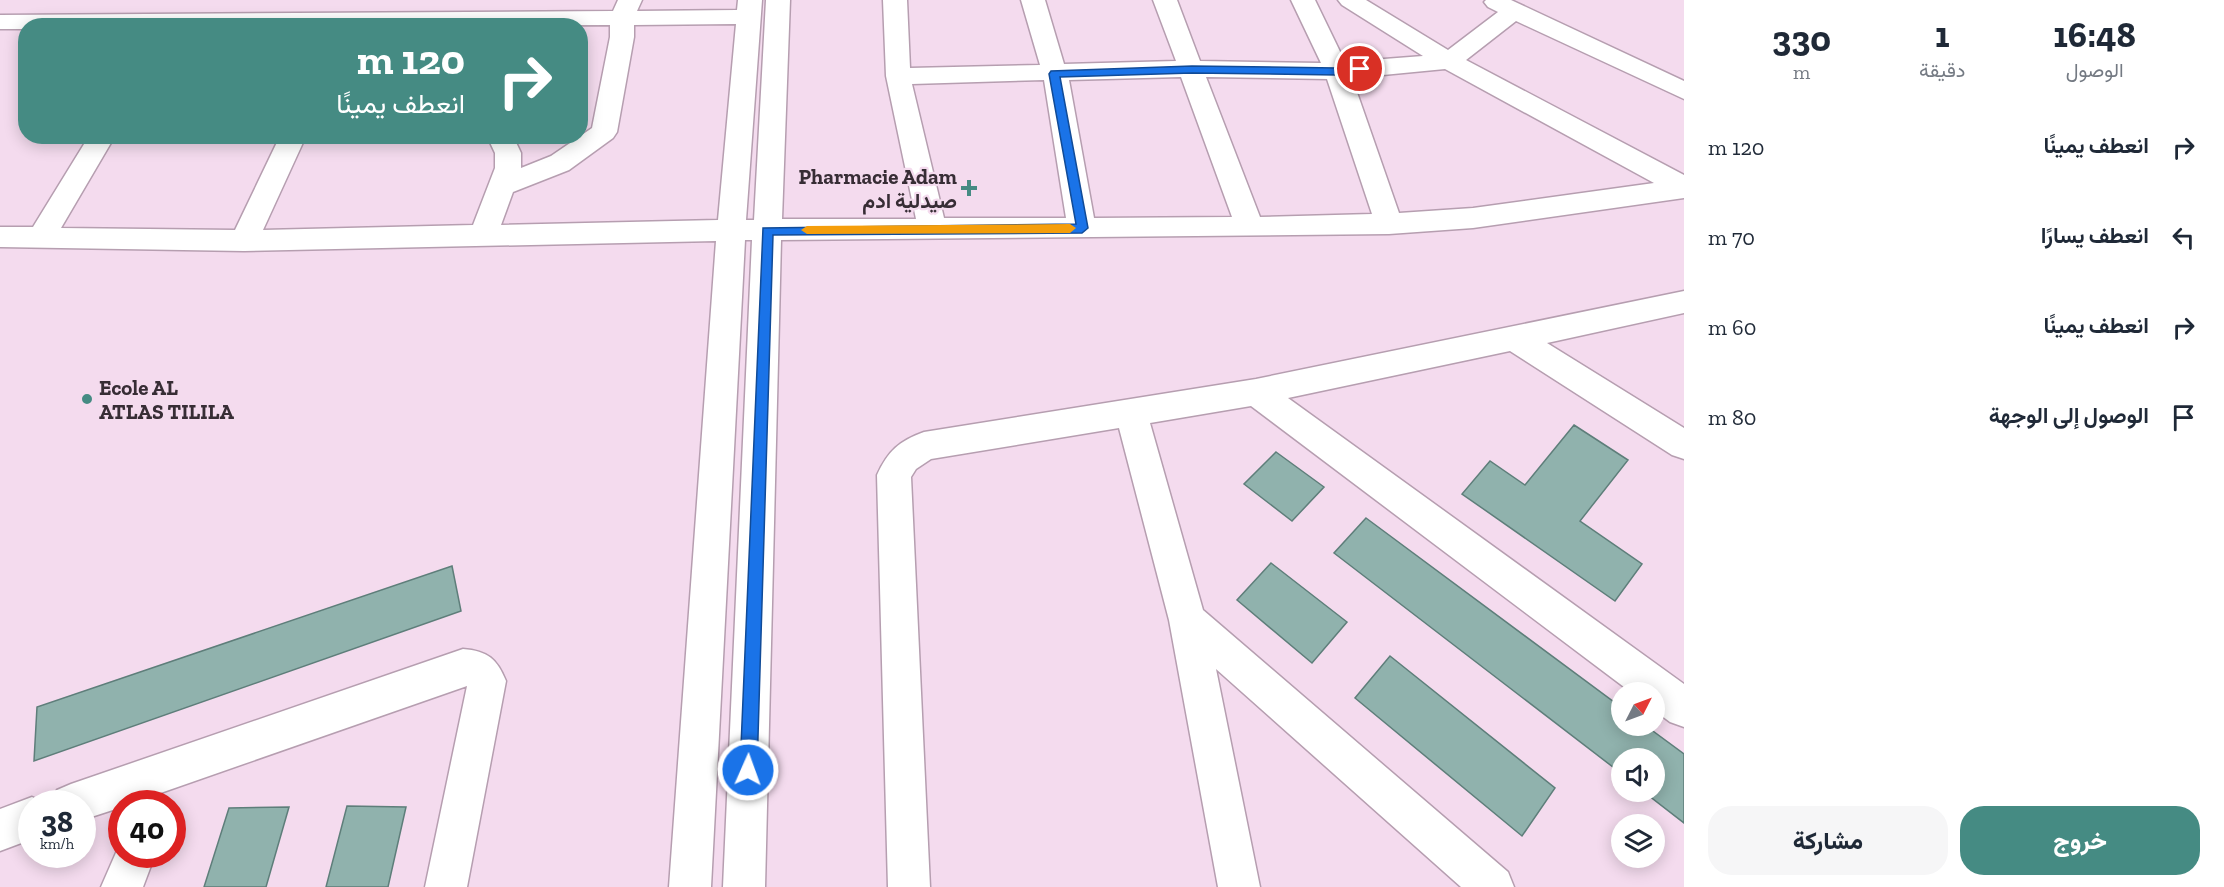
<!DOCTYPE html>
<html lang="ar">
<head>
<meta charset="utf-8">
<style>
  :root { --surface:#fff; --page:#f6f6f7; --text:#1f2937; --muted:#747a83; --accent:#458b83 }
  body { margin:0; font-family:"Zilla Slab",Vazirmatn,serif; background:var(--page); color:var(--text); direction:rtl; height:100vh; display:flex; flex-direction:column; font-size:22px; white-space:nowrap }
  * { box-sizing:border-box; margin:0 }
  p { font-size:20px; color:var(--muted) }
  .icon { flex:none; width:33px; height:33px; fill:none; stroke:currentColor; stroke-width:2; stroke-linecap:round; stroke-linejoin:round }
  .map { position:relative; flex:1; overflow:hidden; direction:ltr }
  .sheet { display:flex; flex-direction:column; background:var(--surface); width:540px }
  .sheet>* { flex:none }
  .banner { position:absolute; left:18px; top:18px; width:570px; height:126px; border-radius:24px; box-shadow:0 3px 15px #0003; direction:rtl; background:#458b83; color:#fff; overflow:hidden }
  .needle { width:39px; rotate:48deg }
  .tools { position:absolute; left:1611px; top:682px; display:grid; gap:12px }
  .tools a { display:grid; place-items:center; width:54px; height:54px; border-radius:50%; background:var(--surface); box-shadow:0 3px 15px #0003; font-size:30px }
  .speed { position:absolute; left:18px; top:790px; display:flex; gap:12px; font-size:30px; font-weight:700; text-align:center }
  .speed>* { display:grid; place-content:center; width:78px; height:78px; border-radius:50%; background:var(--surface); box-shadow:0 3px 15px #0003; line-height:1 }
  .speed small { font-size:15px; font-weight:400 }
  .speed .limit { border:9px solid #d22; background:#fff; color:#111 }
  .pin { position:absolute; display:grid; place-items:center; width:51px; height:51px; color:#fff; margin:-26px; border:3px solid #fff; border-radius:50%; box-shadow:0 2px 6px #0007 }
  .me { position:absolute; width:66px; margin:-33px; rotate:2deg; stroke-linejoin:round; filter:drop-shadow(0 0 4px #0008) }
  .turn { display:flex; align-items:center; gap:21px; height:126px; padding:0 24px; font-size:27px }
  .turn .icon { width:78px; height:78px; stroke-width:2.5 }
  .turn b { display:block; font-size:42px; line-height:51px }
  .eta { display:flex; justify-content:space-evenly; align-items:center; height:102px; text-align:center }
  .eta b { font-size:36px; font-weight:800; line-height:42px }
  .cta { display:flex; gap:12px; margin-top:auto; padding:12px 24px }
  .cta a { flex:1; height:69px; border-radius:24px; background:var(--accent); color:#fff; font-size:24px; font-weight:800; line-height:69px; text-align:center }
  .cta a+a { background:var(--page); color:var(--text) }
  ul { padding:0; list-style:none }
  li { display:flex; align-items:center; gap:18px; height:90px; padding:0 24px }
  li div { flex:1 }
  li b { display:block; font-size:22px }
  li em { font-style:normal }
  main { display:flex; flex:1; min-height:0 }
  .map>svg:first-child { display:block }
  .building { fill:#90b2ad; stroke:#5e7e7a; stroke-width:1.5 }
  .lines { fill:none; stroke-linecap:round; stroke-linejoin:round }
  .minor-casing { stroke:#b69eb0; stroke-width:3 }
  .minor { fill:#fff; fill-rule:evenodd }
  .route { fill:#1a73e8; stroke:#114b97; stroke-width:1.5 }
  .slow { fill:#f59e0b }
  .poi-dot { fill:#458b83; stroke:#f4dbee; stroke-width:2 }
  .labels { text-anchor:middle; dominant-baseline:central; stroke-width:4.5; stroke-linejoin:round; paint-order:stroke }
  .poi-label { font-size:21px; font-weight:bold; fill:#372d35; stroke:#f4dbee; text-anchor:end }
</style>
</head>
<body>
<main>
<section class="sheet">
<div class="eta">
<div><b>16:48</b><p>الوصول</p></div>
<div><b>1</b><p>دقيقة</p></div>
<div><b>330</b><p>m</p></div>
</div>
<ul>
<li><svg class="icon" aria-label="right" viewBox="0 0 24 24"><path d="M7 20v-9h11M14 6l5 5-5 5"/></svg><div><b>انعطف يمينًا</b></div><em>120 m</em></li>
<li><svg class="icon" aria-label="left" viewBox="0 0 24 24"><path d="M17 20v-9H6M10 6l-5 5 5 5"/></svg><div><b>انعطف يسارًا</b></div><em>70 m</em></li>
<li><svg class="icon" aria-label="right" viewBox="0 0 24 24"><path d="M7 20v-9h11M14 6l5 5-5 5"/></svg><div><b>انعطف يمينًا</b></div><em>60 m</em></li>
<li><svg class="icon" aria-label="arrive" viewBox="0 0 24 24"><path d="M6 21V4h12l-3 4 3 4H6"/></svg><div><b>الوصول إلى الوجهة</b></div><em>80 m</em></li>
</ul>
<div class="cta"><a>خروج</a><a>مشاركة</a></div>
</section>
<div class="map">
<svg width="1684" height="887" viewBox="0 0 1684 887">
  <rect width="100%" height="100%" fill="#f4dbee"/>
  <path class="building" d="M 1574,425 L 1628,460 L 1580,521 L 1642,564 L 1615,601 L 1462,494 L 1490,461 L 1525,485 Z
    M 1276,452 L 1324,487 L 1292,521 L 1244,484 Z
    M 1366,518 L 1622,708 L 1622,726 L 1646,726 L 1684,754 L 1684,823 L 1644,792 L 1654,792 L 1654,759 L 1622,759 L 1622,774 L 1334,553 Z
    M 1271,563 L 1347,622 L 1312,663 L 1237,600 Z
    M 452,566 L 461,611 L 34,761 L 37,707 Z
    M 1390,656 L 1555,788 L 1522,836 L 1355,698 Z
    M 347,806 L 406,807 L 388,887 L 326,887 Z
    M 289,807 L 266,887 L 204,887 L 229,808 Z"/>
  <g class="lines">
    <defs>
      <path id="minor" d="M 618,0 L 642,0 L 637,11 L 737,10 L 738,0 L 762,0 L 746,220 L 754,220 L 766,0 L 790,0 L 782,219 L 916,219 L 886,76 L 883,0 L 907,0 L 910,68 L 1040,65 L 1021,0 L 1045,0 L 1064,64 L 1176,61 L 1153,0 L 1177,0 L 1200,61 L 1321,63 L 1291,0 L 1315,0 L 1345,62 L 1423,56 L 1342,5 L 1338,0 L 1366,0 L 1448,50 L 1498,12 L 1488,7 L 1484,2 L 1486,0 L 1511,0 L 1684,81 L 1684,99 L 1516,21 L 1466,60 L 1684,175 L 1684,198 L 1473,228 L 1389,234 L 781,240 L 765,887 L 723,887 L 752,240 L 745,240 L 711,887 L 669,887 L 716,241 L 244,251 L 0,247 L 0,227 L 33,227 L 89,136 L 115,136 L 61,228 L 235,230 L 280,136 L 306,136 L 263,230 L 473,225 L 495,168 L 495,153 L 487,136 L 513,136 L 521,153 L 521,168 L 551,156 L 592,128 L 610,37 L 610,25 L 26,26 L 26,29 L 0,29 L 0,15 L 613,11 ZM 736,24 L 718,220 L 501,225 L 513,192 L 569,170 L 613,138 L 617,132 L 634,37 L 634,25 ZM 1445,69 L 1654,183 L 1473,208 L 1399,213 L 1352,78 ZM 1181,77 L 1232,217 L 1094,218 L 1069,80 ZM 1206,77 L 1327,79 L 1372,214 L 1260,217 ZM 1044,80 L 1066,218 L 944,218 L 912,84 Z
        M 1684,291 L 1684,313 L 1547,343 L 1684,428 L 1684,459 L 1672,455 L 1510,351 L 1288,398 L 1684,684 L 1684,727 L 1670,722 L 1654,710 L 1654,693 L 1632,693 L 1251,406 L 1150,423 L 1203,610 L 1508,872 L 1514,887 L 1461,887 L 1216,669 L 1260,887 L 1218,887 L 1169,620 L 1119,428 L 931,459 L 916,469 L 911,477 L 930,887 L 888,887 L 877,475 C 888,451 899,441 924,432 L 1256,379 Z
        M 463,649 C 488,651 497,659 506,681 L 467,887 L 425,887 L 467,686 L 129,804 L 122,804 L 122,807 L 82,820 L 82,804 L 51,804 L 57,790 L 71,784 Z
        M 32,797 L 47,804 L 32,804 L 32,839 L 0,851 L 0,809 Z
        M 122,839 L 122,855 L 155,855 L 143,887 L 101,887 Z"/>
    </defs>
    <use href="#minor" class="minor-casing"/>
    <use href="#minor" class="minor"/>
  </g>
  <path class="route" d="M 1192,66 L 1337,68 L 1360,66 L 1365,69 L 1360,73 L 1337,75 L 1192,73 L 1060,77 L 1088,228 L 1082,233 L 773,235 L 757,770 L 754,776 L 748,778 L 742,776 L 740,770 L 763,228 L 1076,224 L 1049,74 L 1051,71 Z"/>
  <path class="slow" d="M 1070,224 L 1076,228 L 1070,233 L 807,234 L 801,230 L 807,226 Z"/>
  <g class="poi-dot">
    <path d="M966 179h6v6h6v6h-6v6h-6v-6h-6v-6h6z"/>
    <circle cx="87" cy="399" r="6"/>
  </g>
  <g class="labels">
    <g class="poi-label">
      <text x="957" y="176">Pharmacie Adam<tspan x="957" dy="24">صيدلية ادم</tspan></text>
      <text x="99" y="387" text-anchor="start">Ecole AL<tspan x="99" dy="24">ATLAS TILILA</tspan></text>
    </g>
  </g>
</svg>
<div class="tools">
<a><svg class="needle" viewBox="-14 -14 28 28"><path d="M0-13l5 13h-10z" fill="#e53935"/><path d="M0 13l5-13h-10z" fill="#747a83"/></svg></a>
<a><svg class="icon" aria-label="sound" viewBox="0 0 24 24"><path d="M4 9h4l5-4v14l-5-4H4zM17 9q2 3 0 6"/></svg></a>
<a><svg class="icon" aria-label="layers" viewBox="0 0 24 24"><path d="M12 4l9 5-9 5-9-5zM3 14l9 5 9-5"/></svg></a>
</div>
<div class="speed"><div>38<small>km/h</small></div><div class="limit">40</div></div>
<div class="pin" style="left:1360px;top:69px;background:#d93025"><svg class="icon" aria-label="arrive" viewBox="0 0 24 24"><path d="M6 21V4h12l-3 4 3 4H6"/></svg></div>
<svg class="me" style="left:748px;top:770px" viewBox="-20 -20 40 40"><circle r="17" fill="#1a73e8" stroke="#fff" stroke-width="3"/><path d="M0-11L8 9 0 5-8 9z" fill="#fff"/></svg>
<div class="banner">
<div class="turn"><svg class="icon" aria-label="right" viewBox="0 0 24 24"><path d="M7 20v-9h11M14 6l5 5-5 5"/></svg><div><b>120 m</b>انعطف يمينًا</div></div>
</div>
</div>
</main>
</body>
</html>
